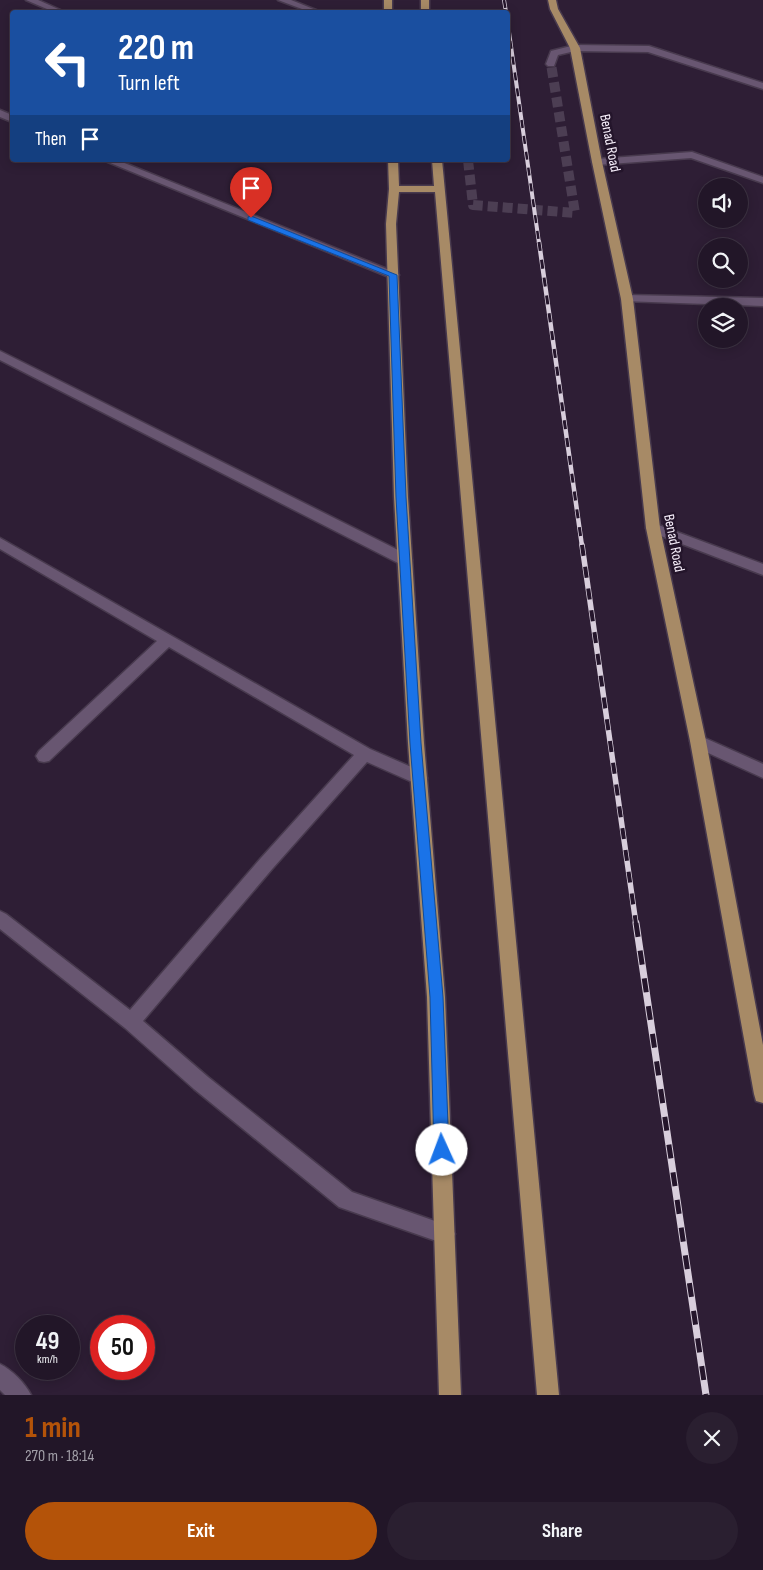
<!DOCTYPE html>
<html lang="en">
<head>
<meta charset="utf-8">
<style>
  :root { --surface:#221628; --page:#2a1f30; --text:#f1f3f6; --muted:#a29fa8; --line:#3f3545; --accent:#b45309 }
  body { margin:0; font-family:"Sofia Sans Condensed",sans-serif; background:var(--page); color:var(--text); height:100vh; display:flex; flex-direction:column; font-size:19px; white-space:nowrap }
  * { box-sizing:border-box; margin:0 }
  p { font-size:16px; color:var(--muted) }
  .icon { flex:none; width:28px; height:28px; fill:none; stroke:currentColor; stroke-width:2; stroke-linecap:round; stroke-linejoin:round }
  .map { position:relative; height:1395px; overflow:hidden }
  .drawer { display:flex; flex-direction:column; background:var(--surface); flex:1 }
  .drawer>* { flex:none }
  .guide { position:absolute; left:10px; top:10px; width:500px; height:152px; border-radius:5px; box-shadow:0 2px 12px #0003,0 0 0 1px var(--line); background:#1a4fa0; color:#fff; overflow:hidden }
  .fabs { position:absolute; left:698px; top:178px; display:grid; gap:10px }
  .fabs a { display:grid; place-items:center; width:50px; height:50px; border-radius:50%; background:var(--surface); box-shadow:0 2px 12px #0003,0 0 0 1px var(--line); font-size:25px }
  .speed { position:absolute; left:15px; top:1315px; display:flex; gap:10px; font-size:25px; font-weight:700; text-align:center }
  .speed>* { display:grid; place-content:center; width:65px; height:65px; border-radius:50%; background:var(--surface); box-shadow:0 2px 12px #0003,0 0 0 1px var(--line); line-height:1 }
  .speed small { font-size:12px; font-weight:400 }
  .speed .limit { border:8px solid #d22; background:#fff; color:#111 }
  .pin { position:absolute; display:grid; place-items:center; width:42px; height:42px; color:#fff; margin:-51px -21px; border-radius:50% 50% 50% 0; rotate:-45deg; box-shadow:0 0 5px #0007 }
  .pin .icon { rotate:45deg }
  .me { position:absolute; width:55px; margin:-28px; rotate:358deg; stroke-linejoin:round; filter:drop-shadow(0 0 4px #0008) }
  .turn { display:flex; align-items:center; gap:18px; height:105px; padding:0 25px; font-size:22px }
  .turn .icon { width:65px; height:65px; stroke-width:2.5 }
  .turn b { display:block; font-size:35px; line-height:42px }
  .then { display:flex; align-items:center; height:48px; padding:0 25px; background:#0003; gap:10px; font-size:19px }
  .round { display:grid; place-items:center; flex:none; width:52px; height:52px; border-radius:26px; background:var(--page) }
  .summary { display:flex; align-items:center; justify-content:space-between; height:85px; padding:0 25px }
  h1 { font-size:30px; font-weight:700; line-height:38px; color:var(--accent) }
  .action { display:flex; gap:10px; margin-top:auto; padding:10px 25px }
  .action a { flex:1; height:58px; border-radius:30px; background:var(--accent); color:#fff; font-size:20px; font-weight:700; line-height:58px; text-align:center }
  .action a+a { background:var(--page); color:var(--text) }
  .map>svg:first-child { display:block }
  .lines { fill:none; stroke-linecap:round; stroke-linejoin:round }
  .minor-tunnel { stroke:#4c3e53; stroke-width:10; stroke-dasharray:10 5; stroke-linecap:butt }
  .minor-casing { stroke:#483a4e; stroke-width:3 }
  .major-casing { stroke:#483a4e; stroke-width:3 }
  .minor { fill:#685671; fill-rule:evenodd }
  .major { fill:#a78a66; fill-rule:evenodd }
  .rail-far3-casing { stroke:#d8cedc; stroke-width:4 }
  .rail-far2-casing { stroke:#d8cedc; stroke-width:4.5 }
  .rail-far1-casing { stroke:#d8cedc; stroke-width:5.5 }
  .rail-casing { stroke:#d8cedc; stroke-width:7 }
  .rail-far3 { stroke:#24152b; stroke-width:2.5; stroke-dasharray:8; stroke-linecap:butt }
  .rail-far2 { stroke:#24152b; stroke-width:3; stroke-dasharray:9; stroke-linecap:butt }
  .rail-far1 { stroke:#24152b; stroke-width:4; stroke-dasharray:11; stroke-linecap:butt }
  .rail { stroke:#24152b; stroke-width:5; stroke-dasharray:14; stroke-linecap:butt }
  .route { fill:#1a73e8; stroke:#114b97 }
  .labels { text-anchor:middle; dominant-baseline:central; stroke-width:5; stroke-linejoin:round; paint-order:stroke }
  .street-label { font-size:15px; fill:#f9f1fd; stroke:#24152b }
</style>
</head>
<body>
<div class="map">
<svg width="763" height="1395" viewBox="0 0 763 1395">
  <rect width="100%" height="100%" fill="#2e1e35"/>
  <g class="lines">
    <path class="minor-tunnel" d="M 468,160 L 473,205 L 575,213 L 551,64"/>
    <defs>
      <path id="minor" d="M 26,0 L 38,0 L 65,12 L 54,12 Z
        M 278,0 L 291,0 L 321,12 L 310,12 Z
        M 575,45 L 649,46 L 763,83 L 763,89 L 648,52 L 575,51 L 558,55 L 554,66 L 548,66 L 546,64 L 551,51 Z
        M 0,110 L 12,115 L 12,122 L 0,117 Z
        M 692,152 L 763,177 L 763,183 L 691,158 L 597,165 L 592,162 L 597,159 Z
        M 103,160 L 117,160 L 397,273 L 399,275 L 397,277 L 389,277 Z
        M 627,295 L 763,298 L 763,306 L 623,301 L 621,299 L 623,297 Z
        M 0,351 L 410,556 L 412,560 L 410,564 L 400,564 L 0,360 Z
        M 653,523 L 763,564 L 763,575 L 648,531 L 646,528 L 648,525 Z
        M 0,538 L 370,749 L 425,773 L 427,778 L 425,783 L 419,785 L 367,762 L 273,868 L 143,1021 L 208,1077 L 352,1192 L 452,1227 L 455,1234 L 452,1241 L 445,1244 L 339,1207 L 194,1089 L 125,1028 L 0,929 L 0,911 L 6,914 L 130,1010 L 261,858 L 354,755 L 169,647 L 49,761 L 44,762 L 39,761 L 36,756 L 39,751 L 157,641 L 0,549 Z
        M 698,735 L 763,764 L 763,778 L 693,746 L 690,741 L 693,736 Z
        M 0,1364 C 12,1370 25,1383 31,1395 L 5,1395 L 0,1390 Z"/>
      <path id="major" d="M 384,0 L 392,0 L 392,12 L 384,12 Z
        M 421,0 L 429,0 L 429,12 L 421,12 Z
        M 548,0 L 556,0 L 558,9 L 580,48 L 602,162 L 633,299 L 660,528 L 706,741 L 763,1045 L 763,1103 L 756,1101 L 754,1094 L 690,741 L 646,528 L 621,299 L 592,162 L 570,48 L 550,9 Z
        M 388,160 L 398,160 L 399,186 L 434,186 L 432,160 L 442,160 L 559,1395 L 537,1395 L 435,192 L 399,192 L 396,224 L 408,497 L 424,743 L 445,997 L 461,1395 L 439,1395 L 427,997 L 408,743 L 394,497 L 386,224 L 389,189 Z"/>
    </defs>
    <use href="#minor" class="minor-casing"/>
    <use href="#major" class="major-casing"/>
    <use href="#minor" class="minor"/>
    <use href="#major" class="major"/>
    <defs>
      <path id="rail-far3" d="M 504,0 L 506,12
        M 508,25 L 539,243"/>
      <path id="rail-far2" d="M 539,242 L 582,546"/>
      <path id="rail-far1" d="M 582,545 L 636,924"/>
      <path id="rail" d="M 636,923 L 706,1395"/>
    </defs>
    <use href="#rail-far3" class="rail-far3-casing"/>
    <use href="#rail-far2" class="rail-far2-casing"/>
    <use href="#rail-far1" class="rail-far1-casing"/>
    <use href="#rail" class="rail-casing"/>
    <use href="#rail-far3" class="rail-far3"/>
    <use href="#rail-far2" class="rail-far2"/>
    <use href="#rail-far1" class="rail-far1"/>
    <use href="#rail" class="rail"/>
  </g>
  <path class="route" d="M 251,216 L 397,275 L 406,497 L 421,743 L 443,997 L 449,1150 L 447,1155 L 442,1158 L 437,1155 L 434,1150 L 430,997 L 410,743 L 396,497 L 389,276 L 248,220 L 248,217 Z"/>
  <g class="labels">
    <g class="street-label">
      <text transform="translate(610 143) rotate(79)">Benad Road</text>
      <text transform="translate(674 543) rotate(79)">Benad Road</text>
    </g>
  </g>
</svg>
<div class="fabs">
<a><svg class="icon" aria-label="sound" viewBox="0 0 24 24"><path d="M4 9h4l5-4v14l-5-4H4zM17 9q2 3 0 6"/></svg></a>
<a><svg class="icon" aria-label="search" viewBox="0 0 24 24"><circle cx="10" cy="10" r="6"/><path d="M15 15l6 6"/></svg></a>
<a><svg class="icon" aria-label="layers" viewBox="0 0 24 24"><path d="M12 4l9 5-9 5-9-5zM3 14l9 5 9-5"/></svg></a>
</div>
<div class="speed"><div>49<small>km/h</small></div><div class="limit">50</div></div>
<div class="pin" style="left:251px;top:218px;background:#d93025"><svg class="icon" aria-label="arrive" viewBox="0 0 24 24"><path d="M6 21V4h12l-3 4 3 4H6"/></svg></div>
<svg class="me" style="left:442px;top:1150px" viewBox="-20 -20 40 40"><circle r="19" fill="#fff"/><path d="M0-13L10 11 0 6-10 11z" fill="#1a73e8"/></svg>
<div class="guide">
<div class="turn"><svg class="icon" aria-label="left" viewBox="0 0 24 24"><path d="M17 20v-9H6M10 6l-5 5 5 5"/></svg><div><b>220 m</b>Turn left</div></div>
<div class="then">Then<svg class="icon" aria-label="arrive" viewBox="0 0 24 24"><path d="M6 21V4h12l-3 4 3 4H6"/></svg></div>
</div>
</div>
<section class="drawer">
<div class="summary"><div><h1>1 min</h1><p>270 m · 18:14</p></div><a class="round"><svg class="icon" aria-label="close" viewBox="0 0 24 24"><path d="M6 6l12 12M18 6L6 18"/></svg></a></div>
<div class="action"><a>Exit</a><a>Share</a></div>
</section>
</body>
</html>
